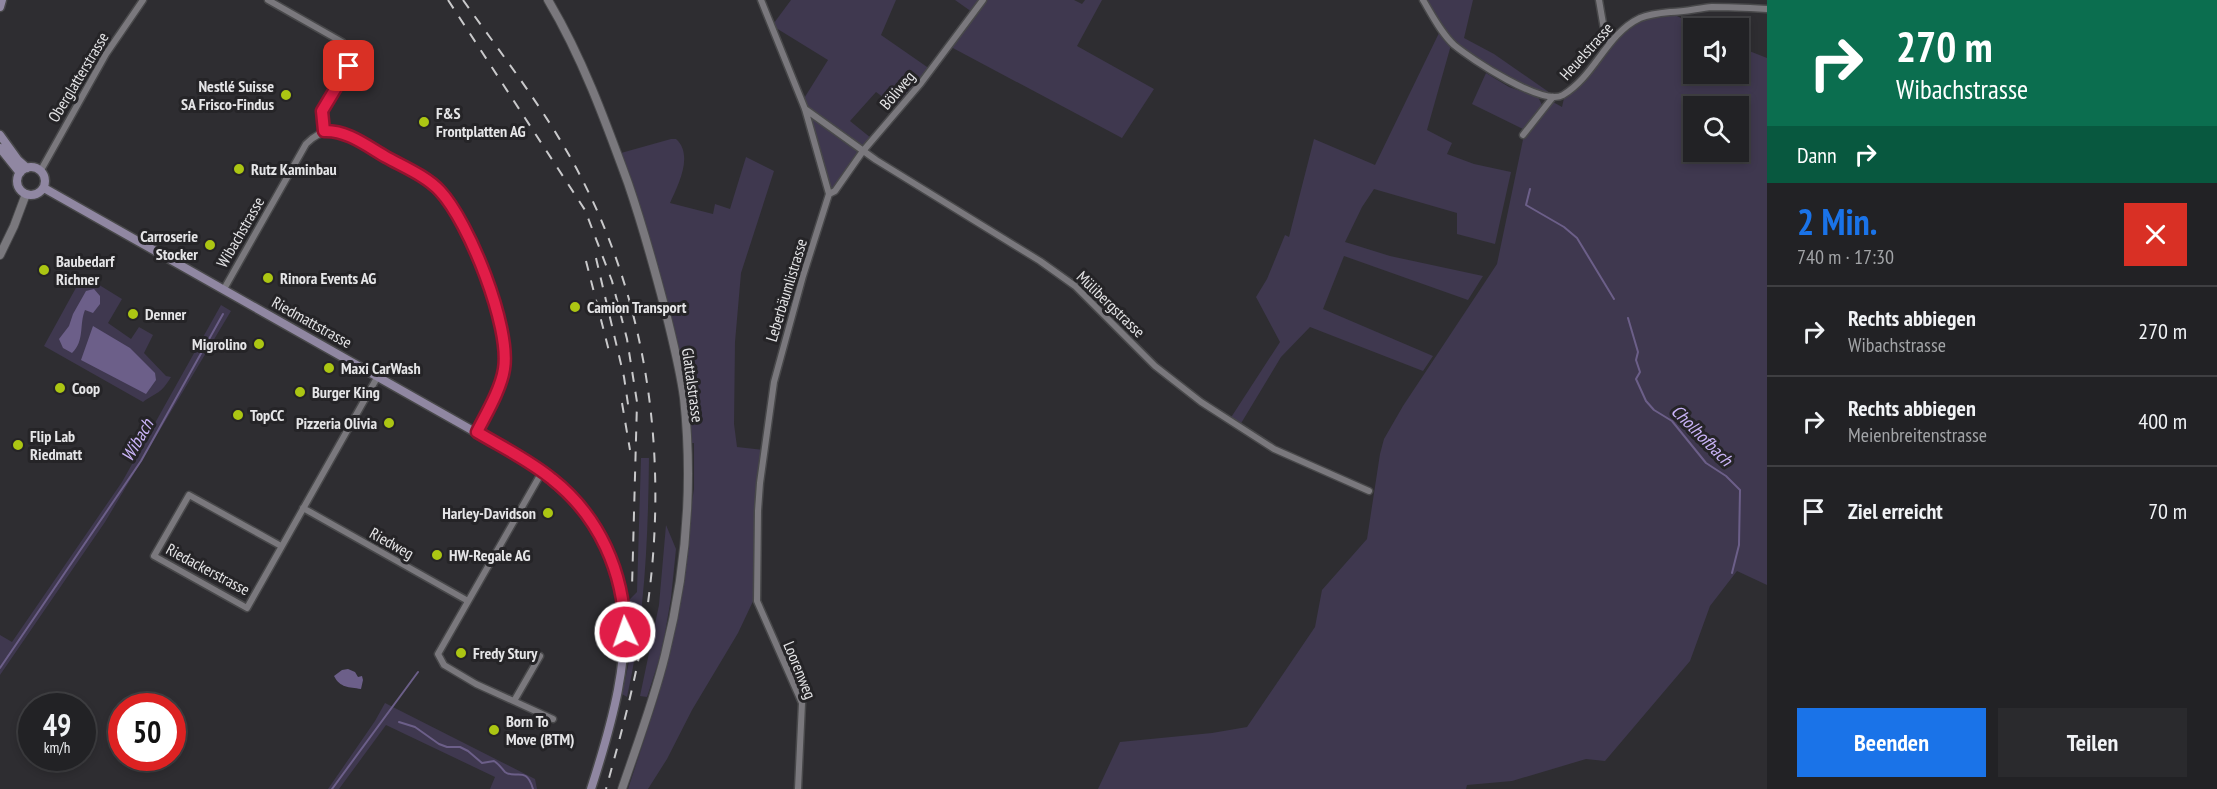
<!DOCTYPE html>
<html lang="de">
<head>
<meta charset="utf-8">
<style>
  :root { --surface:#222225; --page:#2a2a2d; --text:#f1f3f6; --muted:#a2a4a7; --line:#3f3f42; --accent:#1a73e8 }
  body { margin:0; font-family:"PT Sans Narrow",sans-serif; background:var(--page); color:var(--text); height:100vh; display:flex; flex-direction:column; font-size:22px; white-space:nowrap }
  * { box-sizing:border-box; margin:0 }
  p { font-size:20px; color:var(--muted) }
  .icon { flex:none; width:33px; height:33px; fill:none; stroke:currentColor; stroke-width:2; stroke-linecap:round; stroke-linejoin:round }
  .map { position:relative; flex:1; overflow:hidden }
  .drawer { display:flex; flex-direction:column; background:var(--surface); width:450px }
  .drawer>* { flex:none }
  .guide { background:#0b6e4f; color:#fff; overflow:hidden }
  .buttons { position:absolute; left:1683px; top:18px; display:grid; gap:12px }
  .buttons a { display:grid; place-items:center; width:66px; height:66px; border-radius:0px; background:var(--surface); box-shadow:0 3px 9px #0003,0 0 0 2px var(--line); font-size:30px }
  .speed { position:absolute; left:18px; top:693px; display:flex; gap:12px; font-size:30px; font-weight:700; text-align:center }
  .speed>* { display:grid; place-content:center; width:78px; height:78px; border-radius:50%; background:var(--surface); box-shadow:0 3px 9px #0003,0 0 0 2px var(--line); line-height:1 }
  .speed small { font-size:15px; font-weight:400 }
  .speed .limit { border:9px solid #d22; background:#fff; color:#111 }
  .pin { position:absolute; display:grid; place-items:center; width:51px; height:51px; color:#fff; margin:-26px; border-radius:12px; box-shadow:0 3px 9px #0006 }
  .me { position:absolute; width:66px; margin:-33px; rotate:357deg; stroke-linejoin:round; filter:drop-shadow(0 0 4px #0008) }
  .turn { display:flex; align-items:center; gap:21px; height:126px; padding:0 30px; font-size:27px }
  .turn .icon { width:78px; height:78px; stroke-width:2.5 }
  .turn b { display:block; font-size:42px; line-height:51px }
  .then { display:flex; align-items:center; height:57px; padding:0 30px; background:#0003; gap:12px; font-size:22px }
  .round { display:grid; place-items:center; flex:none; width:63px; height:63px; border-radius:0px; background:var(--page) }
  .overview { display:flex; align-items:center; justify-content:space-between; height:102px; padding:0 30px }
  h1 { font-size:36px; font-weight:800; line-height:45px; color:var(--accent) }
  .button { display:flex; gap:12px; margin-top:auto; padding:12px 30px }
  .button a { flex:1; height:69px; border-radius:0px; background:var(--accent); color:#fff; font-size:24px; font-weight:800; line-height:69px; text-align:center }
  .button a+a { background:var(--page); color:var(--text) }
  ul { padding:0; list-style:none }
  li { display:flex; align-items:center; gap:18px; height:90px; padding:0 30px; border-top:2px solid var(--line) }
  li div { flex:1 }
  li b { display:block; font-size:22px }
  li em { font-style:normal }
  main { display:flex; flex:1; min-height:0 }
  .map>svg:first-child { display:block }
  .green { fill:#3f384f; fill-rule:evenodd }
  .water { fill:#6c5f89 }
  .lines { fill:none; stroke-linecap:round; stroke-linejoin:round }
  .stream { stroke:#6c5f89; stroke-width:2 }
  .minor-casing { stroke:#48484a; stroke-width:9 }
  .tertiary-casing { stroke:#48484a; stroke-width:10 }
  .secondary-casing { stroke:#48484a; stroke-width:11 }
  .minor { stroke:#7a787d; stroke-width:6 }
  .tertiary { stroke:#7a787d; stroke-width:8 }
  .secondary { stroke:#9087a2; stroke-width:8 }
  .rail { stroke:#c9c9cb; stroke-width:2; stroke-dasharray:10 10; stroke-linecap:butt }
  .route-casing { stroke:#92132f; stroke-width:15 }
  .route { stroke:#e11d48; stroke-width:10 }
  .poi-dot { fill:#acc613; stroke:#252427; stroke-width:2 }
  .labels { text-anchor:middle; dominant-baseline:central; stroke-width:6; stroke-linejoin:round; paint-order:stroke }
  .street-label { font-size:16px; fill:#e5e5e7; stroke:#252427 }
  .poi-label { font-size:16px; font-weight:bold; fill:#e5e5e7; stroke:#252427; text-anchor:start }
  .water-label { font-size:18px; font-style:italic; fill:#cab4f8; stroke:#252427 }
</style>
</head>
<body>
<main>
<div class="map">
<svg width="1767" height="789" viewBox="0 0 1767 789">
  <rect width="100%" height="100%" fill="#2e2d31"/>
  <path class="green" d="M 791,0 L 896,0 L 881,35 L 930,69 L 898,108 L 876,92 L 850,121 L 871,138 L 834,190 L 830,192 L 803,100 L 828,60 L 776,28 L 774,23 Z
    M 955,0 L 981,0 L 972,12 Z
    M 986,0 L 1074,0 L 1082,4 L 1085,0 L 1102,0 L 1077,46 L 1154,89 L 1122,138 L 951,47 Z
    M 1426,0 L 1473,0 L 1464,38 L 1494,54 L 1553,95 L 1545,94 C 1514,80 1467,59 1445,33 C 1437,23 1432,11 1426,0 Z
    M 1671,13 L 1701,28 L 1694,28 L 1694,74 L 1738,74 L 1739,47 L 1767,58 L 1767,585 L 1737,571 L 1710,606 L 1690,661 L 1605,761 L 1586,759 L 1512,781 L 1467,785 L 1466,789 L 1098,789 L 1120,742 L 1212,733 L 1247,727 L 1315,627 L 1322,590 L 1367,539 L 1380,454 L 1384,439 L 1403,406 L 1497,264 L 1525,130 L 1472,104 L 1486,73 L 1509,87 L 1538,97 L 1545,111 L 1553,102 L 1562,107 L 1565,94 L 1610,43 L 1639,19 ZM 1694,106 L 1738,106 L 1738,152 L 1694,152 Z
    M 1439,33 L 1451,45 L 1427,130 L 1452,143 L 1447,154 L 1474,164 L 1511,172 L 1495,244 L 1457,234 L 1457,213 L 1374,189 L 1362,207 L 1345,242 L 1390,256 L 1483,276 L 1468,300 L 1344,256 L 1323,309 L 1433,356 L 1423,371 L 1310,327 L 1281,357 L 1240,425 L 1230,419 L 1280,342 L 1256,297 L 1267,279 L 1285,235 L 1289,237 L 1314,139 L 1375,165 Z
    M 671,139 L 676,139 C 694,155 678,185 670,203 L 713,214 L 715,204 L 730,209 L 746,157 L 774,171 L 741,273 L 735,342 L 734,424 L 737,447 L 764,450 L 755,597 L 738,633 L 692,710 L 667,759 L 648,789 L 628,789 L 658,697 L 668,656 L 694,489 L 694,443 L 692,443 C 682,343 654,248 621,153 Z
    M 83,275 L 122,299 L 108,323 L 131,339 L 139,327 L 153,335 L 144,353 L 166,376 L 171,377 C 160,395 158,391 143,402 L 44,346 Z
    M 221,305 L 231,311 L 105,522 L 0,675 L 0,635 L 12,642 L 122,482 Z
    M 641,458 L 649,458 C 648,539 645,618 627,697 L 622,694 C 629,661 637,635 628,601 L 637,592 Z
    M 666,525 L 676,549 L 671,598 L 662,651 L 647,697 L 640,696 L 659,605 Z
    M 385,703 L 535,779 L 537,789 L 490,789 L 495,777 L 386,725 L 339,789 L 328,789 L 375,721 Z"/>
  <path class="water" d="M 94,289 L 100,296 L 100,304 L 93,313 L 85,310 C 79,324 85,341 72,353 L 63,348 L 59,339 L 69,326 L 73,314 L 86,291 Z
    M 93,326 L 130,348 L 155,373 L 156,380 L 146,394 L 81,360 Z
    M 348,669 L 355,672 L 358,677 L 362,676 L 363,680 L 361,689 C 349,687 340,688 334,676 L 342,670 Z"/>
  <g class="lines">
    <path class="stream" d="M 1530,189 L 1526,205 L 1564,227 L 1577,238 L 1614,299
      M 1628,318 L 1638,352 L 1636,360 L 1640,372 L 1636,379 L 1646,401 L 1654,410 L 1672,421 L 1706,463 L 1726,476 L 1740,490 L 1739,545 L 1732,573
      M 0,668 L 141,461 L 223,314
      M 399,722 L 415,727 L 439,744 L 447,747 L 460,747 L 468,751 L 482,763 L 494,761 C 499,764 502,769 505,772 C 516,780 526,765 533,789
      M 332,789 L 418,672"/>
    <defs>
      <path id="minor" d="M 268,0 L 342,42 L 352,52 L 349,66 L 322,111 L 324,131
        M 761,0 L 805,109 L 829,194 L 803,276 L 774,382 L 760,483 L 758,511 L 757,601 L 802,703 L 798,789
        M 1423,0 C 1432,15 1441,33 1454,45 C 1471,59 1543,107 1563,95 C 1595,76 1606,34 1640,18 C 1650,14 1661,13 1671,12 C 1685,12 1699,8 1712,7 C 1730,7 1749,8 1767,9
        M 1599,0 L 1605,35 L 1610,43
        M 805,109 L 876,160 L 1040,261 L 1075,286 L 1155,366 L 1201,402 L 1274,449 L 1369,491
        M 1523,135 L 1553,97
        M 41,170 L 106,54 L 143,0
        M 829,194 L 835,191 L 863,151 L 921,83 L 983,0
        M 224,289 L 306,144 C 330,120 346,135 371,148 C 393,161 423,172 440,191 C 469,222 511,327 504,369 C 501,389 486,414 477,432
        M 542,472 L 438,654 L 444,665 L 476,684 L 553,719
        M 303,508 L 468,601
        M 281,546 L 189,495 L 154,556 L 247,608 L 378,376
        M 514,701 L 540,656"/>
      <path id="tertiary" d="M 548,0 C 582,57 605,120 628,183 C 642,224 654,267 665,309 C 672,338 680,368 684,398 C 693,483 686,572 665,655 C 654,700 637,745 622,789
        M 0,255 L 14,226 L 26,194"/>
      <path id="secondary" d="M 0,7 L 2,0
        M 0,135 L 18,160 L 27,168
        M 0,148 L 20,173
        M17 181a14 14 0 1 1 28 0a14 14 0 1 1-28 0Z
        M 44,188 L 514,454 C 656,542 636,649 591,789"/>
    </defs>
    <use href="#minor" class="minor-casing"/>
    <use href="#tertiary" class="tertiary-casing"/>
    <use href="#secondary" class="secondary-casing"/>
    <use href="#minor" class="minor"/>
    <use href="#tertiary" class="tertiary"/>
    <use href="#secondary" class="secondary"/>
    <path class="rail" d="M 448,0 L 585,210 L 612,281 L 627,339 L 637,402 L 632,588
      M 463,0 C 505,59 550,116 583,181 C 654,321 670,481 643,635 C 634,687 620,738 606,789
      M 596,258 L 624,377 L 629,411
      M 586,261 L 609,351
      M 622,403 L 630,450"/>
  </g>
  <g class="lines">
    <defs>
      <path id="route" d="M 349,66 L 322,111 L 324,131 C 347,130 367,146 386,157 C 404,167 426,176 440,191 C 469,222 511,327 504,369 C 501,389 486,414 477,432 C 502,447 529,460 552,479 C 599,516 624,572 625,632"/>
    </defs>
    <use href="#route" class="route-casing"/>
    <use href="#route" class="route"/>
  </g>
  <g class="poi-dot">
    <circle cx="286" cy="95" r="6"/>
    <circle cx="424" cy="122" r="6"/>
    <circle cx="239" cy="169" r="6"/>
    <circle cx="210" cy="245" r="6"/>
    <circle cx="44" cy="270" r="6"/>
    <circle cx="268" cy="278" r="6"/>
    <circle cx="575" cy="307" r="6"/>
    <circle cx="133" cy="314" r="6"/>
    <circle cx="259" cy="344" r="6"/>
    <circle cx="329" cy="368" r="6"/>
    <circle cx="60" cy="388" r="6"/>
    <circle cx="300" cy="392" r="6"/>
    <circle cx="238" cy="415" r="6"/>
    <circle cx="389" cy="423" r="6"/>
    <circle cx="18" cy="445" r="6"/>
    <circle cx="548" cy="513" r="6"/>
    <circle cx="437" cy="555" r="6"/>
    <circle cx="461" cy="653" r="6"/>
    <circle cx="494" cy="730" r="6"/>
  </g>
  <g class="labels">
    <g class="street-label">
      <text transform="translate(1586 51) rotate(-48)">Heuelstrasse</text>
      <text transform="translate(78 77) rotate(-59)">Oberglatterstrasse</text>
      <text transform="translate(897 90) rotate(-50)">Böliweg</text>
      <text transform="translate(240 232) rotate(-60)">Wibachstrasse</text>
      <text transform="translate(786 290) rotate(-73)">Leberbäumlistrasse</text>
      <text transform="translate(1111 304) rotate(44)">Mülibergstrasse</text>
      <text transform="translate(312 322) rotate(29)">Riedmattstrasse</text>
      <text transform="translate(693 385) rotate(82)">Glattalstrasse</text>
      <text transform="translate(392 543) rotate(29)">Riedweg</text>
      <text transform="translate(208 569) rotate(28)">Riedackerstrasse</text>
      <text transform="translate(800 670) rotate(68)">Loorenweg</text>
    </g>
    <g class="poi-label">
      <text x="274" y="86" text-anchor="end">Nestlé Suisse<tspan x="274" dy="18">SA Frisco-Findus</tspan></text>
      <text x="436" y="113">F&amp;S<tspan x="436" dy="18">Frontplatten AG</tspan></text>
      <text x="251" y="169">Rutz Kaminbau</text>
      <text x="198" y="236" text-anchor="end">Carroserie<tspan x="198" dy="18">Stocker</tspan></text>
      <text x="56" y="261">Baubedarf<tspan x="56" dy="18">Richner</tspan></text>
      <text x="280" y="278">Rinora Events AG</text>
      <text x="587" y="307">Camion Transport</text>
      <text x="145" y="314">Denner</text>
      <text x="247" y="344" text-anchor="end">Migrolino</text>
      <text x="341" y="368">Maxi CarWash</text>
      <text x="72" y="388">Coop</text>
      <text x="312" y="392">Burger King</text>
      <text x="250" y="415">TopCC</text>
      <text x="377" y="423" text-anchor="end">Pizzeria Olivia</text>
      <text x="30" y="436">Flip Lab<tspan x="30" dy="18">Riedmatt</tspan></text>
      <text x="536" y="513" text-anchor="end">Harley-Davidson</text>
      <text x="449" y="555">HW-Regale AG</text>
      <text x="473" y="653">Fredy Stury</text>
      <text x="506" y="721">Born To<tspan x="506" dy="18">Move (BTM)</tspan></text>
    </g>
    <g class="water-label">
      <text transform="translate(1702 435) rotate(45)">Cholhofbach</text>
      <text transform="translate(137 440) rotate(-60)">Wibach</text>
    </g>
  </g>
</svg>
<div class="buttons">
<a><svg class="icon" aria-label="sound" viewBox="0 0 24 24"><path d="M4 9h4l5-4v14l-5-4H4zM17 9q2 3 0 6"/></svg></a>
<a><svg class="icon" aria-label="search" viewBox="0 0 24 24"><circle cx="10" cy="10" r="6"/><path d="M15 15l6 6"/></svg></a>
</div>
<div class="speed"><div>49<small>km/h</small></div><div class="limit">50</div></div>
<div class="pin" style="left:349px;top:66px;background:#d93025"><svg class="icon" aria-label="arrive" viewBox="0 0 24 24"><path d="M6 21V4h12l-3 4 3 4H6"/></svg></div>
<svg class="me" style="left:625px;top:632px" viewBox="-20 -20 40 40"><circle r="17" fill="#e11d48" stroke="#fff" stroke-width="3"/><path d="M0-11L8 9 0 5-8 9z" fill="#fff"/></svg>
</div>
<section class="drawer">
<div class="guide">
<div class="turn"><svg class="icon" aria-label="right" viewBox="0 0 24 24"><path d="M7 20v-9h11M14 6l5 5-5 5"/></svg><div><b>270 m</b>Wibachstrasse</div></div>
<div class="then">Dann<svg class="icon" aria-label="right" viewBox="0 0 24 24"><path d="M7 20v-9h11M14 6l5 5-5 5"/></svg></div>
</div>
<div class="overview"><div><h1>2 Min.</h1><p>740 m · 17:30</p></div><a class="round" style="background:#d93025;color:#fff"><svg class="icon" aria-label="close" viewBox="0 0 24 24"><path d="M6 6l12 12M18 6L6 18"/></svg></a></div>
<ul>
<li><svg class="icon" aria-label="right" viewBox="0 0 24 24"><path d="M7 20v-9h11M14 6l5 5-5 5"/></svg><div><b>Rechts abbiegen</b><p>Wibachstrasse</p></div><em>270 m</em></li>
<li><svg class="icon" aria-label="right" viewBox="0 0 24 24"><path d="M7 20v-9h11M14 6l5 5-5 5"/></svg><div><b>Rechts abbiegen</b><p>Meienbreitenstrasse</p></div><em>400 m</em></li>
<li><svg class="icon" aria-label="arrive" viewBox="0 0 24 24"><path d="M6 21V4h12l-3 4 3 4H6"/></svg><div><b>Ziel erreicht</b></div><em>70 m</em></li>
</ul>
<div class="button"><a>Beenden</a><a>Teilen</a></div>
</section>
</main>
</body>
</html>
